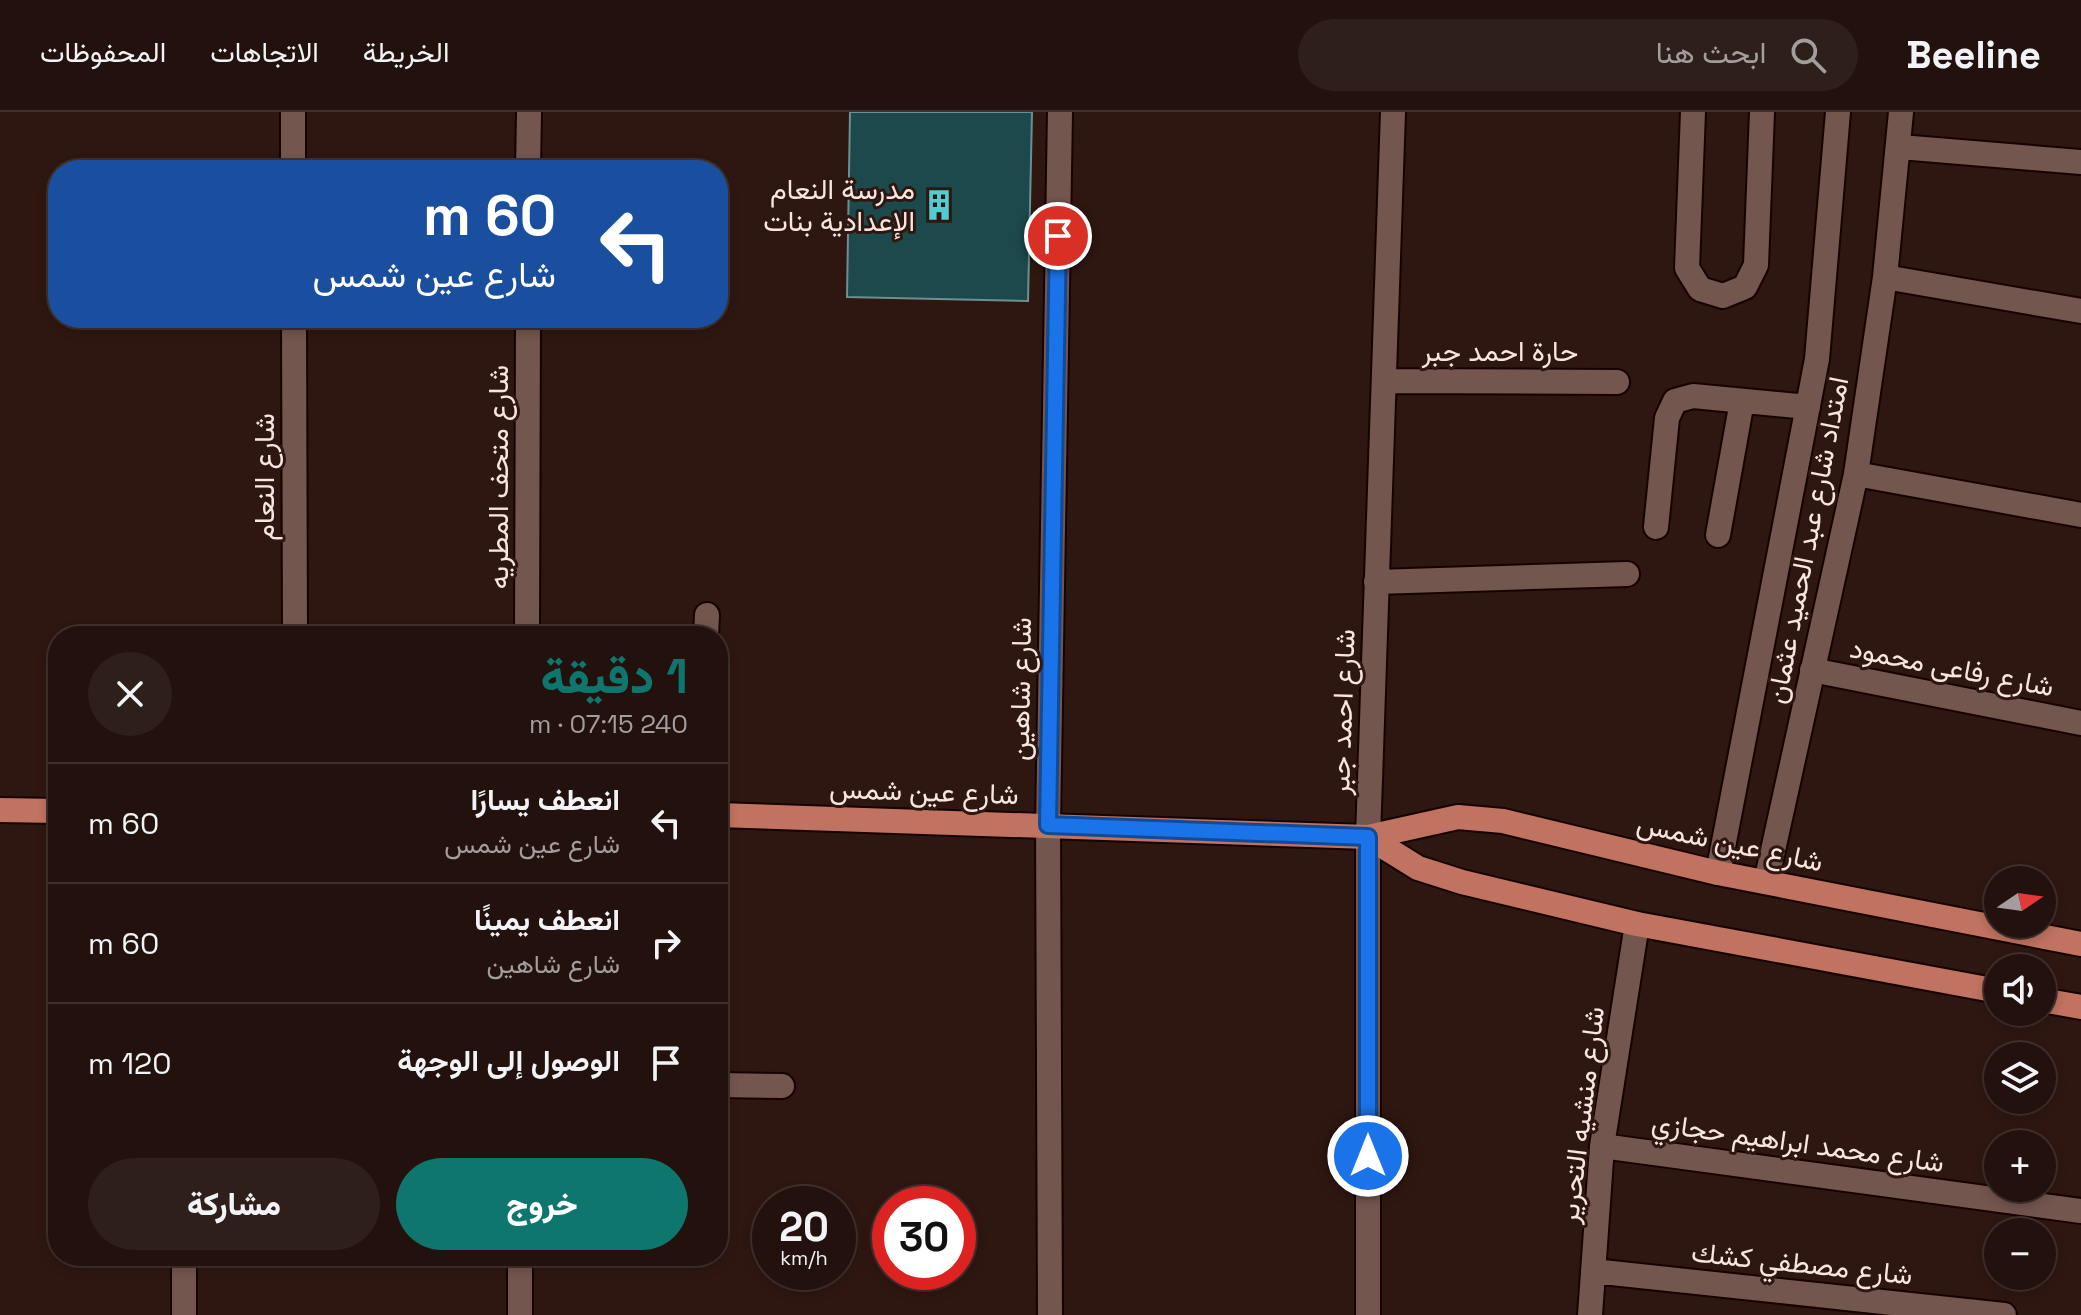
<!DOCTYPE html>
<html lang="ar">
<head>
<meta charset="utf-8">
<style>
  :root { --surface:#23110d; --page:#2f1f1b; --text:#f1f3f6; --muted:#a39d9d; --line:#40312e; --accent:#0f766e }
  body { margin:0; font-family:"Space Grotesk",Vazirmatn,sans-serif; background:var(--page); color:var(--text); direction:rtl; height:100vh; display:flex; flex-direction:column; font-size:30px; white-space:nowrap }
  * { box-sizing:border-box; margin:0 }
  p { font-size:26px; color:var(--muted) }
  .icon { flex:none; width:44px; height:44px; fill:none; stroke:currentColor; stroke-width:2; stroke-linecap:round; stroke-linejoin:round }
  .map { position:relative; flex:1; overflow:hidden; direction:ltr }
  .details { position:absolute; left:48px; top:514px; width:680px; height:640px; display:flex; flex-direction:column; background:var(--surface); border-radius:32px; box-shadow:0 4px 12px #0003,0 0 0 2px var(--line); direction:rtl }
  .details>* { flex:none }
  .top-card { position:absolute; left:48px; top:48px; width:680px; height:168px; border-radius:32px; box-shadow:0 4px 12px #0003,0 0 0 2px var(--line); direction:rtl; background:#1a4fa0; color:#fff; overflow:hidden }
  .needle { width:52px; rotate:77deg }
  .tools { position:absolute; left:1984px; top:754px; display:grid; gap:16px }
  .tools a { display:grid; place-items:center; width:72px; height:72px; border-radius:50%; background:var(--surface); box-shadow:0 4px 12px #0003,0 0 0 2px var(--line); font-size:40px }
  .speed { position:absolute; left:752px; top:1074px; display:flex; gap:16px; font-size:40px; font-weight:700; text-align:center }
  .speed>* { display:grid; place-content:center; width:104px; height:104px; border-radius:50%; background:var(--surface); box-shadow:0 4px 12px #0003,0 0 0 2px var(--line); line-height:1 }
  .speed small { font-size:20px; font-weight:400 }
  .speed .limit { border:12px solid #d22; background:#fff; color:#111 }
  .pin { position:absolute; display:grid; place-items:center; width:68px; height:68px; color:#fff; margin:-34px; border:4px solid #fff; border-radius:50%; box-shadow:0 2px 8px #0007 }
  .me { position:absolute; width:88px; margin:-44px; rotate:0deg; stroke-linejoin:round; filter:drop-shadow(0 0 6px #0008) }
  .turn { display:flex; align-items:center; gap:28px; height:168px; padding:0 40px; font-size:36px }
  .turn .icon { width:104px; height:104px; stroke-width:2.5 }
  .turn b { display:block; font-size:56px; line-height:68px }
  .round { display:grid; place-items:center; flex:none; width:84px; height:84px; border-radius:42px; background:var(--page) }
  .summary { display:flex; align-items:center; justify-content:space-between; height:136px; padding:0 40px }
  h1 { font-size:48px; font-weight:800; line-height:60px; color:var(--accent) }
  .primary-button { display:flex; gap:16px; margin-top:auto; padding:16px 40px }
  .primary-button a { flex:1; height:92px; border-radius:48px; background:var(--accent); color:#fff; font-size:32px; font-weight:800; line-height:92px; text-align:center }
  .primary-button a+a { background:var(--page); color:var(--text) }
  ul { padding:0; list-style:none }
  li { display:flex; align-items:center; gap:24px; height:120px; padding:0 40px; border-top:2px solid var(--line) }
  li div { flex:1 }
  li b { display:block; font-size:30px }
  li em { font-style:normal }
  header { display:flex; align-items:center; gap:48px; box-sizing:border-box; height:112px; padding:0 40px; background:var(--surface); border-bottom:2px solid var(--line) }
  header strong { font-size:38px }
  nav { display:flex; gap:44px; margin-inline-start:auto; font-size:28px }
  .search { width:560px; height:72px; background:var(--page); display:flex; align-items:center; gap:20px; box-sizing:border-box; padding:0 28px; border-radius:44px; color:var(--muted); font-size:30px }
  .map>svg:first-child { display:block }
  .building { fill:#1c494c; stroke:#6b9091; stroke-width:2 }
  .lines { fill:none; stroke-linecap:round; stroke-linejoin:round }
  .minor-casing { stroke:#160301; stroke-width:28 }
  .major-casing { stroke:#160301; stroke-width:28 }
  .minor { stroke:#73564e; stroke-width:24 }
  .major { stroke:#c07360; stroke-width:24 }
  .route-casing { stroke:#114b97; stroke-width:20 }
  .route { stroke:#1a73e8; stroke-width:14 }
  .labels { text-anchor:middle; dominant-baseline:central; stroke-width:6; stroke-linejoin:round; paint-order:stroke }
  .poi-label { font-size:28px; fill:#f7e5e0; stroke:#2f1711; text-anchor:end }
  .street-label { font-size:28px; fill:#f7e5e0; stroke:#2f1711 }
</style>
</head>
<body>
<header>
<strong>Beeline</strong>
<div class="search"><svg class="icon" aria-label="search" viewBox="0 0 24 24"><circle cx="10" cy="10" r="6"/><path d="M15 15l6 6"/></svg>ابحث هنا</div>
<nav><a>الخريطة</a><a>الاتجاهات</a><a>المحفوظات</a></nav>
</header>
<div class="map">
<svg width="2081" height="1203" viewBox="0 0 2081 1203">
  <rect width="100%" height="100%" fill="#2f1711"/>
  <path class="building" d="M 850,0 L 1032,0 L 1028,189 L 847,185 Z"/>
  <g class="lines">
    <defs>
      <path id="minor" d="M 293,0 L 293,58
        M 1693,0 L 1687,156 L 1700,177 L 1723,184 L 1745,175 L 1756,153 L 1762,0
        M 1900,35 L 2081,50
        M 528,58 L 529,0
        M 1885,165 L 2081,199
        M 294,206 L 295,524
        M 1384,269 L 1617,270
        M 1856,362 L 2081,403
        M 1656,415 L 1667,306 L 1675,289 L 1693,284 L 1808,295
        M 1718,423 L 1742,289
        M 1376,470 L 1627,462
        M 527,524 L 528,206
        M 706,524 L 707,503
        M 1812,558 L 2081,611
        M 1718,761 L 1817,247 L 1838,0
        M 1766,770 L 1856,362 L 1885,165 L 1901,0
        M 718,973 L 782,974
        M 1602,1034 L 2081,1099
        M 184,1144 L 184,1203
        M 1593,1159 L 2004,1203
        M 520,1203 L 520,1144
        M 1050,1203 L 1048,713 L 1060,0
        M 1368,1203 L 1368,725 L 1393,0
        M 1590,1203 L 1602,1034 L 1637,812"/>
      <path id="major" d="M 0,698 L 58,699
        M 718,703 L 1368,725 L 1458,705 L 1503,709 L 1718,761 L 2081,832
        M 1368,725 L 1418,756 L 1462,770 L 1637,812 L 1998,879
        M 2042,888 L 2081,895"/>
    </defs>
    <use href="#minor" class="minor-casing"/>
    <use href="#major" class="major-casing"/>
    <use href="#minor" class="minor"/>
    <use href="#major" class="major"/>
  </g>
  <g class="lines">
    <defs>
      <path id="route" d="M 1058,124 L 1048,713 L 1368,725 L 1368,1044"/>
    </defs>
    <use href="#route" class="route-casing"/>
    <use href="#route" class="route"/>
  </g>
  <defs>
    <symbol id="building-bare" viewBox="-9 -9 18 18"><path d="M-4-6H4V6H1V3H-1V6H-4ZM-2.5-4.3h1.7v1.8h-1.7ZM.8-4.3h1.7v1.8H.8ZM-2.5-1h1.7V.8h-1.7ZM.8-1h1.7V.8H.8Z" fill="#51ccd2" stroke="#2f1711" stroke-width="2.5" paint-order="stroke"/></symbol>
  </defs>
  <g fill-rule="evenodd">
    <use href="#building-bare" x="917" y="71" width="44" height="44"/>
  </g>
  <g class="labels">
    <g class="poi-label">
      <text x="915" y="77">مدرسة النعام<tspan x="915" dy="32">الإعدادية بنات</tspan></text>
    </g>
    <g class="street-label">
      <text x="1500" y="239">حارة احمد جبر</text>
      <text transform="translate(264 365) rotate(-90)">شارع النعام</text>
      <text transform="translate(498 365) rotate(-90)">شارع متحف المطريه</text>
      <text transform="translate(1807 428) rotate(-79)">امتداد شارع عبد الحميد عثمان</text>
      <text transform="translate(1952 555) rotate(11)">شارع رفاعى محمود</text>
      <text transform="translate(1020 577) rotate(-89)">شارع شاهين</text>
      <text transform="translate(1342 600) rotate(-88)">شارع احمد جبر</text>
      <text transform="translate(924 679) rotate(2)">شارع عين شمس</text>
      <text transform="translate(1730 730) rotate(12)">شارع عين شمس</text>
      <text transform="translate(1581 1003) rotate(-83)">شارع منشيه التحرير</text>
      <text transform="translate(1798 1030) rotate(8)">شارع محمد ابراهيم حجازي</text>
      <text transform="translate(1802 1151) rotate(6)">شارع مصطفي كشك</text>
    </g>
  </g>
</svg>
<div class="tools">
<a><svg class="needle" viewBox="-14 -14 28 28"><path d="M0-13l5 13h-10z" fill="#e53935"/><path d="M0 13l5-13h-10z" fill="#a39d9d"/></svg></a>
<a><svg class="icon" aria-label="sound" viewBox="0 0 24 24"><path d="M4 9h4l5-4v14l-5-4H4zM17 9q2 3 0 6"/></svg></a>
<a><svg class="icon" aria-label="layers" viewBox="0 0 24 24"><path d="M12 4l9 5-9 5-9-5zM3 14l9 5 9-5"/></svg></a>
<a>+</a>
<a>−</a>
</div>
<div class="speed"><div>20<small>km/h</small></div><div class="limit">30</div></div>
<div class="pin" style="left:1058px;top:124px;background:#d93025"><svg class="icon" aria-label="arrive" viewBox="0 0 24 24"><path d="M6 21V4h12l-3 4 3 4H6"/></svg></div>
<svg class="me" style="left:1368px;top:1044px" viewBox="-20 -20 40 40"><circle r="17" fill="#1a73e8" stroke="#fff" stroke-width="3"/><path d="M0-11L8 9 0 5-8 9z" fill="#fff"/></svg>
<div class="top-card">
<div class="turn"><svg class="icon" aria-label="left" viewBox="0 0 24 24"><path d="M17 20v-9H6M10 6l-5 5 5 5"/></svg><div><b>60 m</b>شارع عين شمس</div></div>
</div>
<section class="details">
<div class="summary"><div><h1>1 دقيقة</h1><p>240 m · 07:15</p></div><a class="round"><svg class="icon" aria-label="close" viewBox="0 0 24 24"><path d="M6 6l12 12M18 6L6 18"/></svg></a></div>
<ul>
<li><svg class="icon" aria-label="left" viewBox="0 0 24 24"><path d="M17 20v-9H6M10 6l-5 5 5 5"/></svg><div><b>انعطف يسارًا</b><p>شارع عين شمس</p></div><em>60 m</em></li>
<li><svg class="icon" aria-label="right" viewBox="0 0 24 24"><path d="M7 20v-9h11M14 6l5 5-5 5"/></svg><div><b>انعطف يمينًا</b><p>شارع شاهين</p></div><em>60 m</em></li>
<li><svg class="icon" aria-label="arrive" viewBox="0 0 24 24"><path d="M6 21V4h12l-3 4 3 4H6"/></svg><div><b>الوصول إلى الوجهة</b></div><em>120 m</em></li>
</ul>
<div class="primary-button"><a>خروج</a><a>مشاركة</a></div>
</section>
</div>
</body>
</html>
